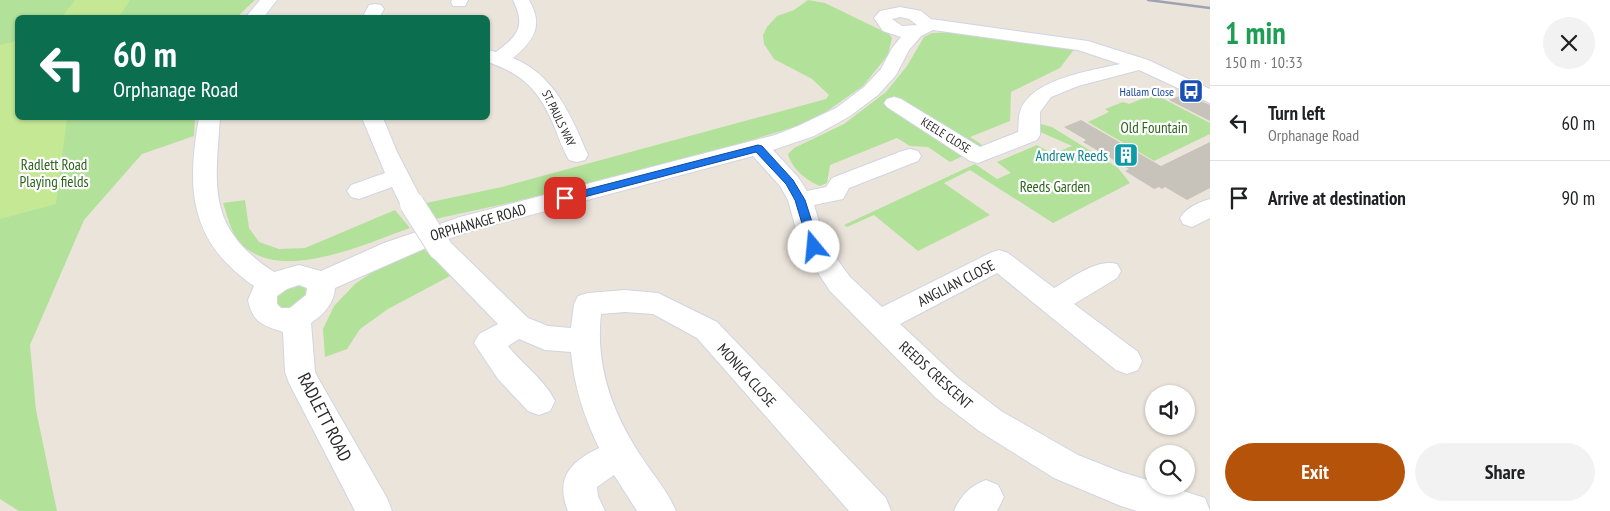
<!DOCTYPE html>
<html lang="en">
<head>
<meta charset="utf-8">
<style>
  :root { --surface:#fff; --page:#f2f2f2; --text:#202124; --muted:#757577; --line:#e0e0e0; --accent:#b45309 }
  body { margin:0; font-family:"PT Sans Narrow",sans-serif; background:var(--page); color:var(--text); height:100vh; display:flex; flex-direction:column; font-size:19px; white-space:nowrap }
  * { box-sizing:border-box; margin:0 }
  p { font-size:16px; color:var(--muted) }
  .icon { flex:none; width:28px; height:28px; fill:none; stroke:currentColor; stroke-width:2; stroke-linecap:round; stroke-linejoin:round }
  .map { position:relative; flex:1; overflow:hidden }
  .panel { display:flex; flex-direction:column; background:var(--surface); width:400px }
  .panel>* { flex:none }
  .guide { position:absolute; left:15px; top:15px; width:475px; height:105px; border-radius:8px; box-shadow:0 1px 4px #0004; background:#0b6e4f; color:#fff; overflow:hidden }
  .controls { position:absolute; left:1145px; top:385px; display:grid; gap:10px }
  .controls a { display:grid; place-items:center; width:50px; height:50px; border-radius:50%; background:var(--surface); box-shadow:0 1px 4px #0004; font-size:25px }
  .pin { position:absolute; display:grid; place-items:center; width:42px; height:42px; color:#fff; margin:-21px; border-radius:10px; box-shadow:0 2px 8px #0006 }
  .me { position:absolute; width:55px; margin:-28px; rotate:343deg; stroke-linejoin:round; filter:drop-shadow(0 0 4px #0008) }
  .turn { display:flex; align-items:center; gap:18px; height:105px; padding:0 15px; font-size:22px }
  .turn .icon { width:65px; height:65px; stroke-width:2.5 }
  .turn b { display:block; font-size:35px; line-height:42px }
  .round { display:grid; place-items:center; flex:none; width:52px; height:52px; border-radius:26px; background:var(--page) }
  .head { display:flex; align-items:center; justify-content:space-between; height:85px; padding:0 15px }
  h1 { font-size:30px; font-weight:600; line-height:38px; color:#1e9e55 }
  .primary-button { display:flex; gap:10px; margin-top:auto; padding:10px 15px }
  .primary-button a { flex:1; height:58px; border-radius:30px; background:var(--accent); color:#fff; font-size:20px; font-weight:600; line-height:58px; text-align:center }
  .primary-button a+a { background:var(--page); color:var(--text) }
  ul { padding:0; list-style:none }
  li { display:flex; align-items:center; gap:15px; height:75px; padding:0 15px; border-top:1px solid var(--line) }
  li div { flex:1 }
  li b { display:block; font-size:19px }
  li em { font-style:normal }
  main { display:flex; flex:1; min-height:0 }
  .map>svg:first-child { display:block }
  .green { fill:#b2e199 }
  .pitch { fill:#c5e895 }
  .building { fill:#c7c2ba }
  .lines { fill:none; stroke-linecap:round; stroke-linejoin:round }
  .minor-casing { stroke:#d1d4e2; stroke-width:2 }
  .minor { fill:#fff; fill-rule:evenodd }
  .rail { stroke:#9ea2b3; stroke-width:2.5 }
  .minor-bridge-casing { stroke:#d1d4e2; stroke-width:26; stroke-linecap:butt }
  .minor-bridge { stroke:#fff; stroke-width:24 }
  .route { fill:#1a73e8; stroke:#114b97 }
  .labels { text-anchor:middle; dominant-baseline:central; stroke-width:4.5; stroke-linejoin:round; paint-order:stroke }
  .far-transit-label { font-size:12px; fill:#164399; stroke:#fff; text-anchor:end }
  .far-street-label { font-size:12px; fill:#292929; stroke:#fff }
  .park-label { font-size:15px; fill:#2b641b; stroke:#fff }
  .culture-label { font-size:15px; fill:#0d838f; stroke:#fff; text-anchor:end }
  .street-label { font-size:15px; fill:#292929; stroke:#fff }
  .near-street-label { font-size:18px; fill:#292929; stroke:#fff }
</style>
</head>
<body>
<main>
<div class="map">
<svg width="1210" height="511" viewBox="0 0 1210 511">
  <rect width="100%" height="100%" fill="#ebe4db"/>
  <path class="green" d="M 0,0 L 255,0 L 237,17 L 18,18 L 18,118 L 195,118 L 194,136 L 142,154 L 84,220 L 30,345 L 36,410 L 57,511 L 19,511 L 0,499 Z
    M 808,0 L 825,3 L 889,34 L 892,38 L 888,55 L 863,86 L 827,111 L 801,125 L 705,154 L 513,202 L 435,219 L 426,203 L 502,187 L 826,99 L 829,95 L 812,79 L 774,59 L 764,44 L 763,35 L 767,27 L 777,16 L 794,10 Z
    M 956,32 L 1075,48 L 1060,68 L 1011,92 L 1010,121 L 970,137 L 984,146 L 950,162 L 928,147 L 910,146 L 897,138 L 830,165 L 827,183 L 820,186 C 807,181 791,168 788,154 L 794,148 L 844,124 L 886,92 L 907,66 L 924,37 L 932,33 Z
    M 1154,94 L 1210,123 L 1210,134 L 1154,161 L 1088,122 L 1109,112 L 1105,109 L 1123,102 L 1129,104 Z
    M 1037,123 L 1052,127 L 1118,168 L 1130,183 L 1053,223 L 970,170 L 944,183 L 990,215 L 918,251 L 874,215 L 847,227 L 844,225 L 975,164 L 997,179 L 1011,173 L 997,162 L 1037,145 L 1053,154 L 1072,146 L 1036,130 Z
    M 245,200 L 249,228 L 259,242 L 279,249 L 305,248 L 395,210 L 410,228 C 364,244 279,285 239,242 C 231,233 227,214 223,203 Z
    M 424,249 L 450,276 L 388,309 L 360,329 L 347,349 L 325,357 L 323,329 L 334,306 L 355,284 L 381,266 Z
    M 296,283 C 305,286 307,287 307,297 L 289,309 L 278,308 L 273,298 Z"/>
  <path class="pitch" d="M 75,0 L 130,0 L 119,17 L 62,17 Z
    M 17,41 L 18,118 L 67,118 L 56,204 L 0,219 L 0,45 Z"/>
  <path class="building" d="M 1185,94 L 1210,105 L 1210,121 L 1169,100 Z
    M 1081,120 L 1161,166 L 1210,142 L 1210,188 L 1187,200 L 1165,187 L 1162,189 L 1159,187 L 1154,189 L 1125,171 L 1129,169 L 1083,142 L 1086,140 L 1064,127 Z"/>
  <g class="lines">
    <defs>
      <path id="minor" d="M 260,0 L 277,0 L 263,18 L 245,18 Z
        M 452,0 L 468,0 L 465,6 L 453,6 L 451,2 Z
        M 513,0 L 529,0 C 544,26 534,40 513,58 C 555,75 571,116 588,155 L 585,160 L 577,162 L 569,160 C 563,150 559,139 555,128 C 540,92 525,75 488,62 L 488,50 L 496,52 C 518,36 526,26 513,0 Z
        M 375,4 L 381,5 L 384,9 L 379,18 L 362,18 L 369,5 Z
        M 900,7 L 921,11 L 931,19 L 1088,41 L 1148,60 L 1210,89 L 1210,103 L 1139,70 L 1078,86 L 1051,97 L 1040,112 L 1040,135 L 1037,140 L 978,163 L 970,161 L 887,107 L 884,103 L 887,99 L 894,97 L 901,99 L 980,147 L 1018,132 C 1019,126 1018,118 1020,112 C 1030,79 1090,71 1120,64 L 1078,50 L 933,30 L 921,36 L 909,50 L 896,75 L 878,95 L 850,116 L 814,136 L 773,150 L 798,177 L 807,191 L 826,187 L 832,178 L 902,151 L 910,149 L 918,151 L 921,156 L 918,161 L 849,188 L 843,199 L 814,205 L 826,244 L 850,277 L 882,307 L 990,253 L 999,250 L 1008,253 L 1054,288 C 1072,278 1097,258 1117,264 L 1121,271 L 1117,278 L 1074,304 L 1138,352 L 1142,361 L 1138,370 L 1127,374 L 1116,370 L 997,273 L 900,324 L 958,378 L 1001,411 L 1078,455 L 1121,472 L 1154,482 L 1154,486 L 1168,486 L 1205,498 L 1210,511 L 1137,511 L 1121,506 L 1054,478 L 979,431 L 936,398 L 830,291 L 801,247 L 788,200 L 780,186 L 753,156 L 474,230 L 445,240 L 449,241 L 528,318 L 548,326 L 571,328 L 574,304 L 578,296 L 588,293 L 625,290 L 658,293 L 717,322 L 886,498 L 891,511 L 849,511 L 697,338 L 653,314 L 625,312 L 601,314 C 595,367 613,415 643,459 C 654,476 668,492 676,511 L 637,511 L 614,475 L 597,487 L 598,496 L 605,511 L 568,511 C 555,478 570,462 599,448 C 584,417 574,386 571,352 L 545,350 L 519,339 L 508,346 C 523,365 545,380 555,401 L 550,411 L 539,415 L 528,411 L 498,379 L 474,343 L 479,334 L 498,324 L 431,255 L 428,247 L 335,288 C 334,304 323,315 311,323 L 315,372 L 318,378 L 387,498 L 392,511 L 355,511 L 289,383 L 285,372 L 283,332 C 262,325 253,323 248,300 L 254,286 C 190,242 186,190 199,118 L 220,118 C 215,189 207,228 274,272 L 299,265 L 321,271 L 384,243 L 460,217 L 775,135 L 798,126 L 836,108 L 864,87 L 881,69 L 892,48 L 901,37 L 883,31 L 874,18 L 880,11 ZM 900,17 L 909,19 L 917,25 L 902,26 L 892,19 ZM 299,285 L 307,288 L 306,295 L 290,308 L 281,308 L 277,304 L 277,296 L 287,289 Z
        M 362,118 L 383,118 L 397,152 L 424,204 L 421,210 L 412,212 L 403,210 L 392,187 L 359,199 L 351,197 L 347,191 L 351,185 L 385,173 Z
        M 1210,199 L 1210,218 L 1192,227 L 1183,224 L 1180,218 C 1186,208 1199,202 1210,199 Z
        M 986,480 L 998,485 L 1004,497 L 997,511 L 954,511 C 961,495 970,486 986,480 Z"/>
    </defs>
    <use href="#minor" class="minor-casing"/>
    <use href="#minor" class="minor"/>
    <path class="rail" d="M 1148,0 L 1210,8"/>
    <defs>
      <path id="minor-bridge" d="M 412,204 L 440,248"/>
    </defs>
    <use href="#minor-bridge" class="minor-bridge-casing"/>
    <use href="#minor-bridge" class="minor-bridge"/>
  </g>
  <path class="route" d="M 758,145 L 762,146 L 793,180 L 805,200 L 820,247 L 818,250 L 814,251 L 809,247 L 795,200 L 786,184 L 756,152 L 565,202 L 560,198 L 565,195 Z"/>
  <defs>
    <symbol id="bus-square" viewBox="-11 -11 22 22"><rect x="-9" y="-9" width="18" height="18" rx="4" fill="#1a4fb4" stroke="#fff"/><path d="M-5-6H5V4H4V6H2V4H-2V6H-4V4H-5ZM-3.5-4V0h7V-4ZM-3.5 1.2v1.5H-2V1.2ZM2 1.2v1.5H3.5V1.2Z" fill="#fff"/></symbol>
    <symbol id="building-square" viewBox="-11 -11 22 22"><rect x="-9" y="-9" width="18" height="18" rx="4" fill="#0f9aa8" stroke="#fff"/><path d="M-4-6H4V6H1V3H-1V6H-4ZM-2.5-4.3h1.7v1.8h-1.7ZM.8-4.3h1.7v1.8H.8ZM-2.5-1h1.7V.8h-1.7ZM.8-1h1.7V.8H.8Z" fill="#fff"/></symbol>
  </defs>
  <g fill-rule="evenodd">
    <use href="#bus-square" x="1177" y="77" width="28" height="28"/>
    <use href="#building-square" x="1112" y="141" width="28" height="28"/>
  </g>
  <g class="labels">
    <g class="far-transit-label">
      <text x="1174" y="91">Hallam Close</text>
    </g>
    <g class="far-street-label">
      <text transform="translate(559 118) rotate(64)">ST. PAULS WAY</text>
      <text transform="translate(946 135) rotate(32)">KEELE CLOSE</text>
    </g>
    <g class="park-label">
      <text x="1154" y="127">Old Fountain</text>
      <text x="54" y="164">Radlett Road<tspan x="54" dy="17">Playing fields</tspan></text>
      <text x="1055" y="186">Reeds Garden</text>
    </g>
    <g class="culture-label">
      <text x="1108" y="155">Andrew Reeds</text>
    </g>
    <g class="street-label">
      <text transform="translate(478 222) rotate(-16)">ORPHANAGE ROAD</text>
      <text transform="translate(956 283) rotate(-27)">ANGLIAN CLOSE</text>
      <text transform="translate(747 375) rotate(48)">MONICA CLOSE</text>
      <text transform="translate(936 375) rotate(42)">REEDS CRESCENT</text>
    </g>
    <g class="near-street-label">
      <text transform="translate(325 417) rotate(63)">RADLETT ROAD</text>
    </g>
  </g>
</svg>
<div class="controls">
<a><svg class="icon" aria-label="sound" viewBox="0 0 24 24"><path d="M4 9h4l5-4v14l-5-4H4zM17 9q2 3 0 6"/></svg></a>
<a><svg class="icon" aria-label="search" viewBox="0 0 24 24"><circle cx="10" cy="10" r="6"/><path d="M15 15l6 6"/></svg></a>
</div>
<div class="pin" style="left:565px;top:198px;background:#d93025"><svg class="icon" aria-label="arrive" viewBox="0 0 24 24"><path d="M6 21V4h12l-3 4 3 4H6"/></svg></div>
<svg class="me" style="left:814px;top:247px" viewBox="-20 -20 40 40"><circle r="19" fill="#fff"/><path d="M0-13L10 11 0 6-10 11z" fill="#1a73e8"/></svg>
<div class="guide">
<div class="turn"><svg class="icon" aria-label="left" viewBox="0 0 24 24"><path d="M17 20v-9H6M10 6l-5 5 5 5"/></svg><div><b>60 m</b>Orphanage Road</div></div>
</div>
</div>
<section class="panel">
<div class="head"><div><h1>1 min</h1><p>150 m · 10:33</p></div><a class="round"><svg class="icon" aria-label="close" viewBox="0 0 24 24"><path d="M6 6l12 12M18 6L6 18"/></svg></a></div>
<ul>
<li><svg class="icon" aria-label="left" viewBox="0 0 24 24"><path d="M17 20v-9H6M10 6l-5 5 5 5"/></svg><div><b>Turn left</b><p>Orphanage Road</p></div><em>60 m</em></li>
<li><svg class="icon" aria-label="arrive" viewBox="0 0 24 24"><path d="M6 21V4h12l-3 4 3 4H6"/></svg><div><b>Arrive at destination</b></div><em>90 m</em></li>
</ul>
<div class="primary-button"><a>Exit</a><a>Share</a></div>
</section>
</main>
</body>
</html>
